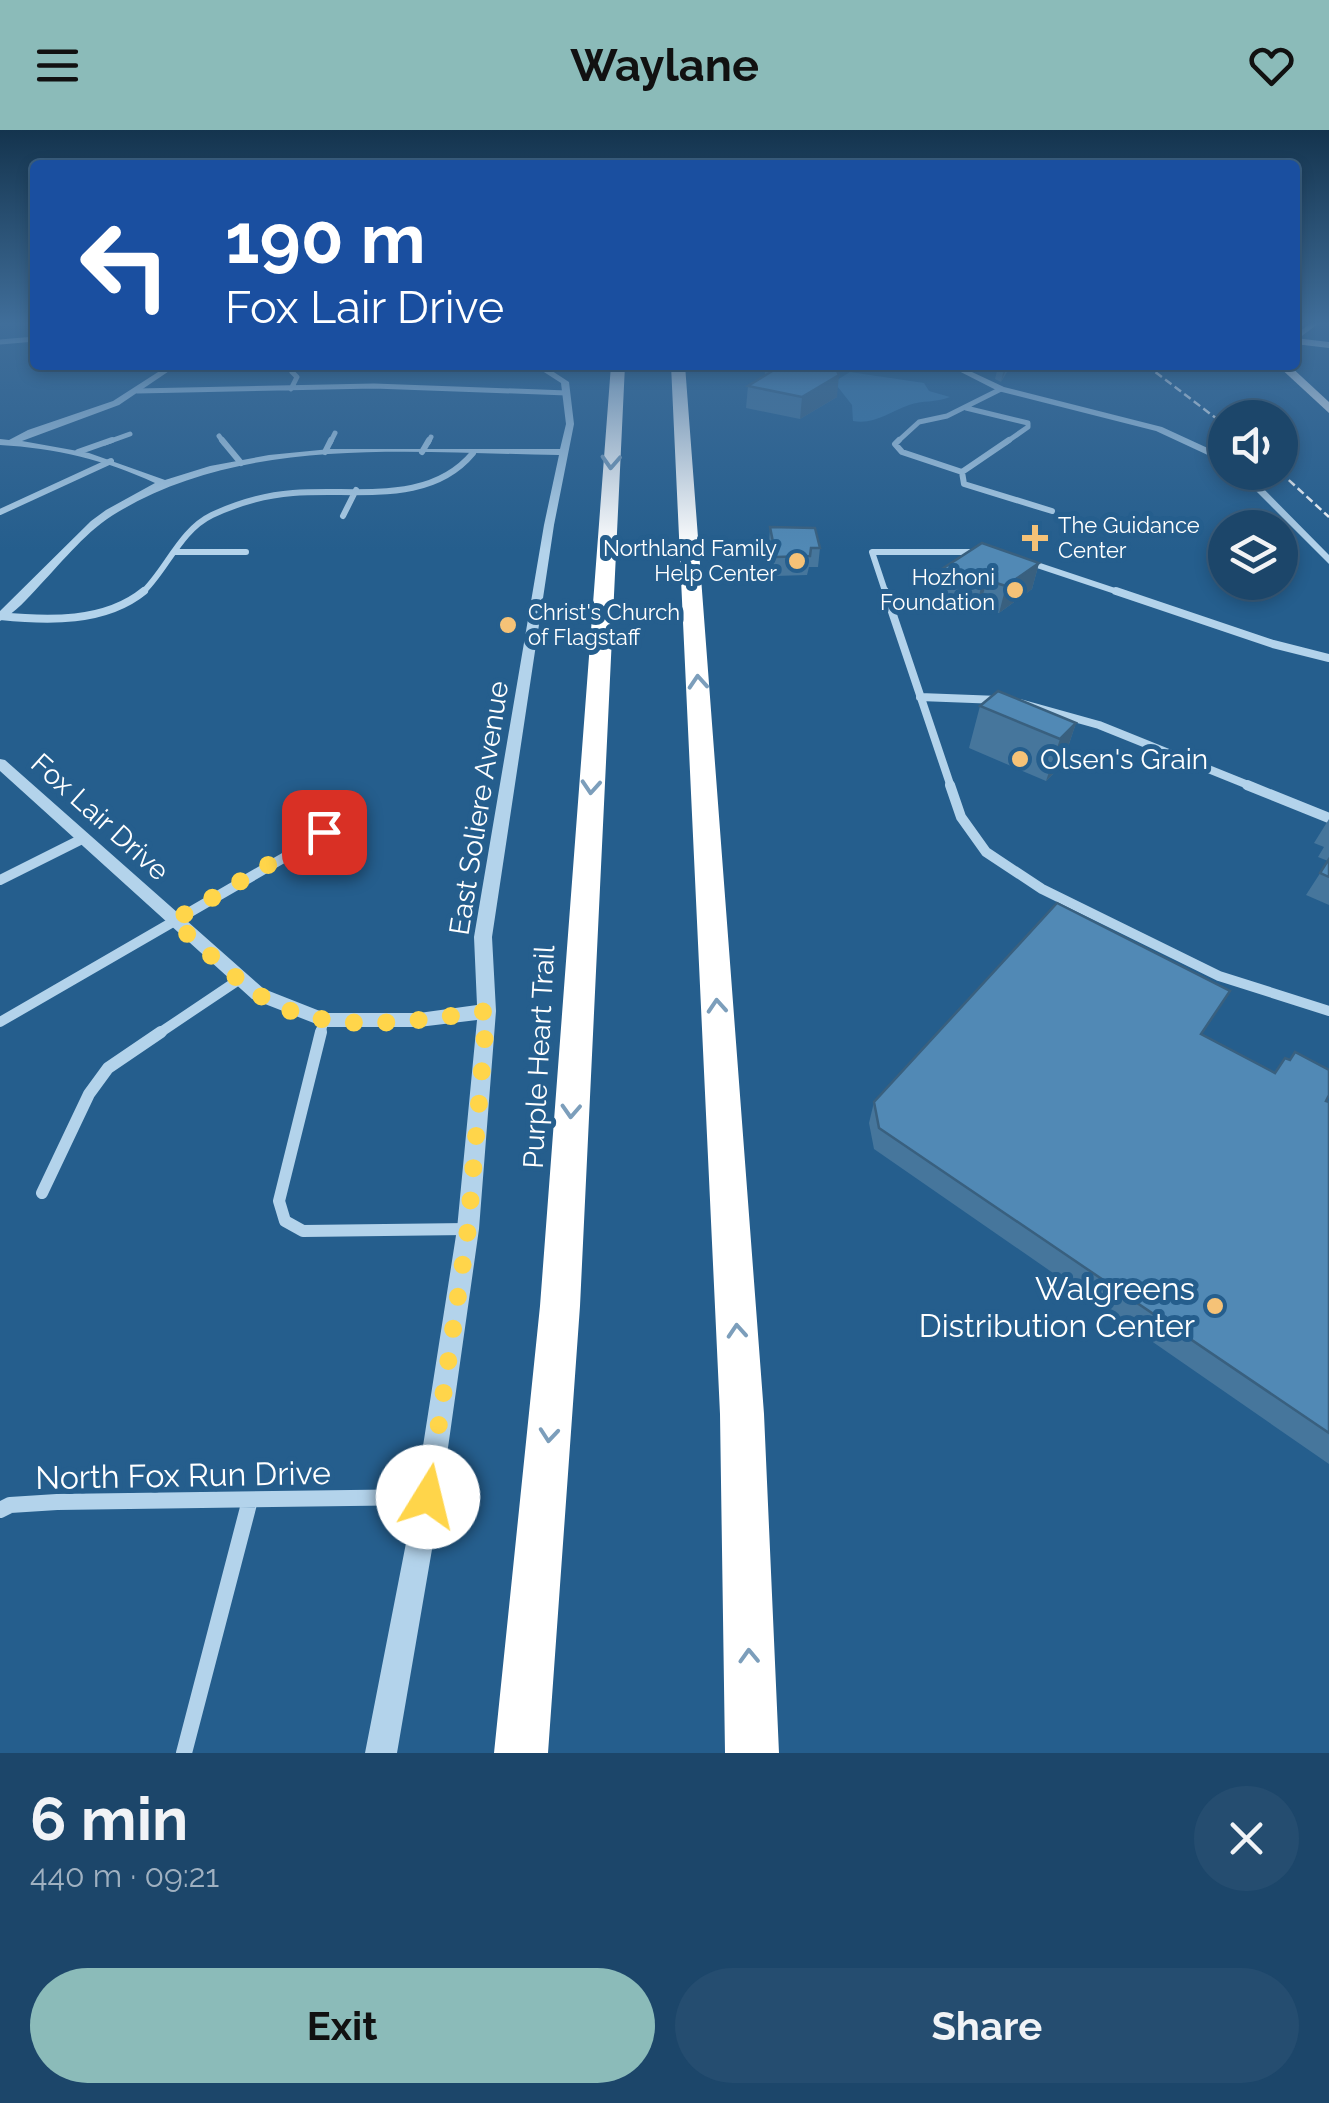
<!DOCTYPE html>
<html lang="en">
<head>
<meta charset="utf-8">
<style>
  :root { --surface:#1c466a; --page:#254d70; --text:#f1f3f6; --muted:#a0b1c1; --line:#3a5e7e; --accent:#8bbbb9 }
  body { margin:0; font-family:Raleway,sans-serif; background:var(--page); color:var(--text); height:100vh; display:flex; flex-direction:column; font-size:38px; white-space:nowrap }
  * { box-sizing:border-box; margin:0 }
  p { font-size:32px; color:var(--muted) }
  .icon { flex:none; width:55px; height:55px; fill:none; stroke:currentColor; stroke-width:2; stroke-linecap:round; stroke-linejoin:round }
  .map { position:relative; height:1623px; overflow:hidden }
  .details { display:flex; flex-direction:column; background:var(--surface); flex:1 }
  .details>* { flex:none }
  .hud { position:absolute; left:30px; top:30px; width:1270px; height:210px; border-radius:10px; box-shadow:0 5px 15px #0003,0 0 0 2px var(--line); background:#1a4fa0; color:#fff; overflow:hidden }
  .fabs { position:absolute; left:1208px; top:270px; display:grid; gap:20px }
  .fabs a { display:grid; place-items:center; width:90px; height:90px; border-radius:50%; background:var(--surface); box-shadow:0 5px 15px #0003,0 0 0 2px var(--line); font-size:50px }
  .pin { position:absolute; display:grid; place-items:center; width:85px; height:85px; color:#fff; margin:-42px; border-radius:20px; box-shadow:0 5px 15px #0006 }
  .me { position:absolute; width:110px; margin:-55px; rotate:9deg; stroke-linejoin:round; filter:drop-shadow(0 0 8px #0008) }
  .turn { display:flex; align-items:center; gap:35px; height:210px; padding:0 30px; font-size:45px }
  .turn .icon { width:130px; height:130px; stroke-width:2.5 }
  .turn b { display:block; font-size:70px; line-height:85px }
  .round { display:grid; place-items:center; flex:none; width:105px; height:105px; border-radius:52px; background:var(--page) }
  .head { display:flex; align-items:center; justify-content:space-between; height:170px; padding:0 30px }
  h1 { font-size:60px; font-weight:700; line-height:75px }
  .primary-button { display:flex; gap:20px; margin-top:auto; padding:20px 30px }
  .primary-button a { flex:1; height:115px; border-radius:60px; background:var(--accent); color:#111; font-size:40px; font-weight:700; line-height:115px; text-align:center }
  .primary-button a+a { background:var(--page); color:var(--text) }
  header { display:flex; justify-content:space-between; align-items:center; height:130px; padding:0 30px; background:var(--accent); color:#111; font-size:45px; font-weight:700 }
  .map>svg:first-child { display:block }
  .green { fill:#3978a9 }
  .lines { fill:none; stroke-linecap:round; stroke-linejoin:round }
  .minor-far5 { stroke:#b3d3eb; stroke-width:5 }
  .minor-far4 { stroke:#b3d3eb; stroke-width:6 }
  .minor-far3 { stroke:#b3d3eb; stroke-width:8 }
  .minor-far2 { stroke:#b3d3eb; stroke-width:10 }
  .minor-far1 { stroke:#b3d3eb; stroke-width:12 }
  .minor { stroke:#b3d3eb; stroke-width:16 }
  .tertiary { fill:#b3d3eb; fill-rule:evenodd }
  .secondary { fill:#deedf9; fill-rule:evenodd }
  .primary { fill:#f8fbfe; fill-rule:evenodd }
  .motorway { fill:#fff; fill-rule:evenodd }
  .rail { stroke:#fff; stroke-width:2.5; stroke-dasharray:8 4; stroke-linecap:butt }
  .wall { fill:#46769c }
  .shaded-wall { fill:#39607f }
  .building { fill:#5189b5; stroke:#39607f; stroke-width:2.5 }
  .oneway { stroke:#7c9ebb }
  .route { stroke:#ffd54a; stroke-width:18; stroke-dasharray:0 32.4 }
  .poi-dot { fill:#f5c277; stroke:#255e8d; stroke-width:4 }
  .labels { text-anchor:middle; dominant-baseline:central; stroke-width:10; stroke-linejoin:round; paint-order:stroke }
  .far-poi-label { font-size:22px; fill:#fff; stroke:#255e8d; text-anchor:start }
  .poi-label { font-size:28px; fill:#fff; stroke:#255e8d; text-anchor:start }
  .street-label { font-size:28px; fill:#fff; stroke:#255e8d }
  .near-poi-label { font-size:32px; fill:#fff; stroke:#255e8d; text-anchor:end }
  .near-street-label { font-size:32px; fill:#fff; stroke:#255e8d }
</style>
</head>
<body>
<header><svg class="icon" aria-label="menu" viewBox="0 0 24 24"><path d="M4 6h16M4 12h16M4 18h16"/></svg>Waylane<svg class="icon" aria-label="heart" viewBox="0 0 24 24"><path d="M12 20l-8-8c-3-5 5-10 8-4 3-6 11-1 8 4z"/></svg></header>
<div class="map">
<svg width="1329" height="1623" viewBox="0 0 1329 1623">
  <rect width="100%" height="100%" fill="#255e8d"/>
  <path class="green" d="M 850,242 L 924,253 L 929,261 L 950,267 C 936,273 922,270 909,275 C 889,282 874,295 853,291 L 852,275 L 834,252 Z"/>
  <g class="lines">
    <path class="minor-far5" d="M 1295,208 L 1315,193
      M 0,212 L 35,209
      M 291,259 L 297,247 L 292,242
      M 137,261 L 374,256 L 567,263
      M 966,278 L 1028,293 L 1028,297 L 1005,313
      M 219,306 L 224,313
      M 105,313 L 130,304
      M 330,313 L 335,303
      M 428,313 L 431,307
      M 896,313 L 919,292 L 947,286 L 1001,259"/>
    <path class="minor-far4" d="M 222,310 L 241,333
      M 899,310 L 895,314 L 902,322 L 962,342
      M 1009,310 L 962,342 L 964,354 L 1052,381
      M 78,322 L 112,310
      M 325,322 L 331,310
      M 422,322 L 429,310
      M 0,382 L 111,331
      M 343,386 L 356,360
      M 176,422 L 246,422
      M 1025,431 L 1124,464
      M 141,464 C 167,440 179,401 212,385 C 236,374 266,365 293,363 C 355,358 429,376 473,323
      M 886,464 L 872,422 L 984,422"/>
    <path class="minor-far3" d="M 885,461 L 951,657
      M 1116,461 L 1273,514 L 1329,528
      M 0,486 C 47,491 105,493 144,461
      M 920,567 L 999,570
      M 1020,573 L 1099,595 L 1253,657"/>
    <path class="minor-far2" d="M 950,655 L 961,687 L 986,722 L 1042,759 L 1219,846 L 1329,881
      M 1247,655 L 1329,688
      M 0,750 L 84,708
      M 0,892 L 299,719 L 348,686
      M 158,904 L 240,849
      M 320,904 L 324,890"/>
    <path class="minor-far1" d="M 321,902 L 279,1071 L 285,1091 L 303,1101 L 467,1099
      M 42,1063 L 89,964 L 108,938 L 161,902"/>
    <path class="minor" d="M 0,1380 L 10,1375 L 57,1372 L 427,1367
      M 184,1623 L 250,1370"/>
    <path class="tertiary" d="M 169,235 L 178,235 L 119,275 L 22,311 L 89,323 L 165,350 L 210,336 L 269,325 L 330,319 L 560,319 L 566,294 L 561,253 L 533,235 L 543,235 L 569,252 L 574,294 L 554,395 L 492,807 L 496,881 L 479,1099 L 441,1367 L 397,1623 L 365,1623 L 415,1367 L 457,1099 L 477,890 L 419,897 L 324,897 L 252,869 L 0,641 L 0,629 L 5,630 L 264,859 L 325,883 L 419,883 L 477,875 L 474,807 L 544,395 L 559,325 C 412,323 247,305 118,382 C 87,400 64,430 40,455 C 28,468 15,483 0,491 L 0,481 L 91,391 L 106,380 L 155,353 C 106,330 55,318 0,315 L 0,309 L 9,310 L 28,300 L 113,271 Z
      M 947,235 L 957,235 L 1004,257 L 1162,297 L 1225,326 L 1225,333 L 1156,301 L 998,261 Z
      M 1237,342 L 1247,342 L 1329,425 L 1329,434 Z"/>
    <path class="secondary" d="M 1295,208 L 1329,212 L 1329,218 L 1295,214 Z"/>
    <path class="primary" d="M 1277,235 L 1289,235 L 1329,272 L 1329,283 Z"/>
    <path class="motorway" d="M 611,235 L 625,235 L 580,1176 L 548,1623 L 494,1623 L 540,1176 Z
      M 671,235 L 685,235 L 764,1284 L 779,1623 L 725,1623 L 720,1284 Z"/>
    <path class="rail" d="M 1146,235 L 1225,295
      M 1280,342 L 1329,387"/>
  </g>
  <path class="wall" d="M 764,235 L 834,235 L 837,267 L 800,289 L 746,278 L 748,256 L 765,245 Z
    M 982,235 L 1033,235 L 1032,238 L 1021,236 L 1016,242 L 1007,242 L 1001,252 L 995,249 L 997,241 L 984,241 Z
    M 770,397 L 820,418 L 818,437 L 809,437 L 807,445 L 775,446 L 769,416 Z
    M 1039,433 L 1032,459 L 999,483 L 980,476 L 976,479 L 937,465 L 942,439 Z
    M 980,576 L 1076,593 L 1062,635 L 1046,651 L 969,618 Z
    M 1329,689 L 1329,775 L 1306,765 L 1328,731 L 1318,727 L 1324,717 L 1314,713 Z
    M 1230,861 L 1202,904 L 1274,943 L 1285,928 L 1329,972 L 1329,1334 L 874,1019 L 869,993 L 874,972 Z"/>
  <path class="shaded-wall" d="M 1005,235 L 1008,235 L 1001,252 Z
    M 839,245 L 837,267 L 800,289 L 802,267 Z
    M 1039,433 L 1032,459 L 999,483 L 1006,456 Z
    M 987,450 L 980,476 L 976,479 L 982,453 Z
    M 1076,593 L 1062,635 L 1046,651 L 1060,609 Z"/>
  <path class="building" d="M 782,235 L 834,235 L 839,245 L 802,267 L 748,256 Z
    M 770,397 L 815,398 L 820,418 L 811,418 L 810,426 L 776,427 Z
    M 982,413 L 1039,433 L 1006,456 L 987,450 L 982,453 L 942,439 Z
    M 998,561 L 1076,593 L 1060,609 L 980,576 Z
    M 1329,729 L 1329,747 L 1320,743 Z
    M 1057,773 L 1230,861 L 1201,904 L 1275,943 L 1285,928 L 1290,930 L 1295,922 L 1329,940 L 1329,965 L 1326,971 L 1329,972 L 1329,1303 L 879,998 L 874,972 Z"/>
  <defs><path id="oneway-chevron" d="M-2-3.5L2.5 0L-2 3.5" fill="none" stroke-width="1.6" stroke-linecap="round" stroke-linejoin="round" transform="scale(2.5)"/></defs>
  <g class="oneway">
    <use href="#oneway-chevron" transform="translate(611 332) rotate(93)"/>
    <use href="#oneway-chevron" transform="translate(698 552) rotate(-94)"/>
    <use href="#oneway-chevron" transform="translate(591 657) rotate(94)"/>
    <use href="#oneway-chevron" transform="translate(717 876) rotate(-94)"/>
    <use href="#oneway-chevron" transform="translate(571 981) rotate(93)"/>
    <use href="#oneway-chevron" transform="translate(737 1201) rotate(-94)"/>
    <use href="#oneway-chevron" transform="translate(549 1305) rotate(95)"/>
    <use href="#oneway-chevron" transform="translate(749 1526) rotate(-92)"/>
  </g>
  <linearGradient id="sky" x2="0" y2="1"><stop stop-color="#14344e"/><stop offset="0.46" stop-color="#406e9a"/><stop offset="1" stop-color="#406e9a" stop-opacity="0"/></linearGradient>
  <rect width="1329" height="420" fill="url(#sky)"/>
  <g class="lines">
    <path class="route" d="M 324,702 L 173,791 C 200,815 226,841 255,862 C 319,909 414,891 487,881 L 468,1099 L 428,1367"/>
  </g>
  <g class="poi-dot">
    <path d="M1030 393h10v10h10v10h-10v10h-10v-10h-10v-10h10z"/>
    <circle cx="797" cy="431" r="10"/>
    <circle cx="1015" cy="460" r="10"/>
    <circle cx="508" cy="495" r="10"/>
    <circle cx="1020" cy="629" r="10"/>
    <circle cx="1215" cy="1176" r="10"/>
  </g>
  <g class="labels">
    <g class="far-poi-label">
      <text x="1058" y="395">The Guidance<tspan x="1058" dy="25">Center</tspan></text>
      <text x="777" y="418" text-anchor="end">Northland Family<tspan x="777" dy="25">Help Center</tspan></text>
      <text x="995" y="447" text-anchor="end">Hozhoni<tspan x="995" dy="25">Foundation</tspan></text>
      <text x="528" y="482">Christ's Church<tspan x="528" dy="25">of Flagstaff</tspan></text>
    </g>
    <g class="poi-label">
      <text x="1040" y="629">Olsen's Grain</text>
    </g>
    <g class="street-label">
      <text transform="translate(479 678) rotate(-81)">East Soliere Avenue</text>
      <text transform="translate(100 687) rotate(42)">Fox Lair Drive</text>
      <text transform="translate(539 927) rotate(-87)">Purple Heart Trail</text>
    </g>
    <g class="near-poi-label">
      <text x="1195" y="1158">Walgreens<tspan x="1195" dy="37">Distribution Center</tspan></text>
    </g>
    <g class="near-street-label">
      <text transform="translate(183 1345) rotate(-1)">North Fox Run Drive</text>
    </g>
  </g>
</svg>
<div class="fabs">
<a><svg class="icon" aria-label="sound" viewBox="0 0 24 24"><path d="M4 9h4l5-4v14l-5-4H4zM17 9q2 3 0 6"/></svg></a>
<a><svg class="icon" aria-label="layers" viewBox="0 0 24 24"><path d="M12 4l9 5-9 5-9-5zM3 14l9 5 9-5"/></svg></a>
</div>
<div class="pin" style="left:324px;top:702px;background:#d93025"><svg class="icon" aria-label="arrive" viewBox="0 0 24 24"><path d="M6 21V4h12l-3 4 3 4H6"/></svg></div>
<svg class="me" style="left:428px;top:1367px" viewBox="-20 -20 40 40"><circle r="19" fill="#fff"/><path d="M0-13L10 11 0 6-10 11z" fill="#ffd54a"/></svg>
<div class="hud">
<div class="turn"><svg class="icon" aria-label="left" viewBox="0 0 24 24"><path d="M17 20v-9H6M10 6l-5 5 5 5"/></svg><div><b>190 m</b>Fox Lair Drive</div></div>
</div>
</div>
<section class="details">
<div class="head"><div><h1>6 min</h1><p>440 m · 09:21</p></div><a class="round"><svg class="icon" aria-label="close" viewBox="0 0 24 24"><path d="M6 6l12 12M18 6L6 18"/></svg></a></div>
<div class="primary-button"><a>Exit</a><a>Share</a></div>
</section>
</body>
</html>
